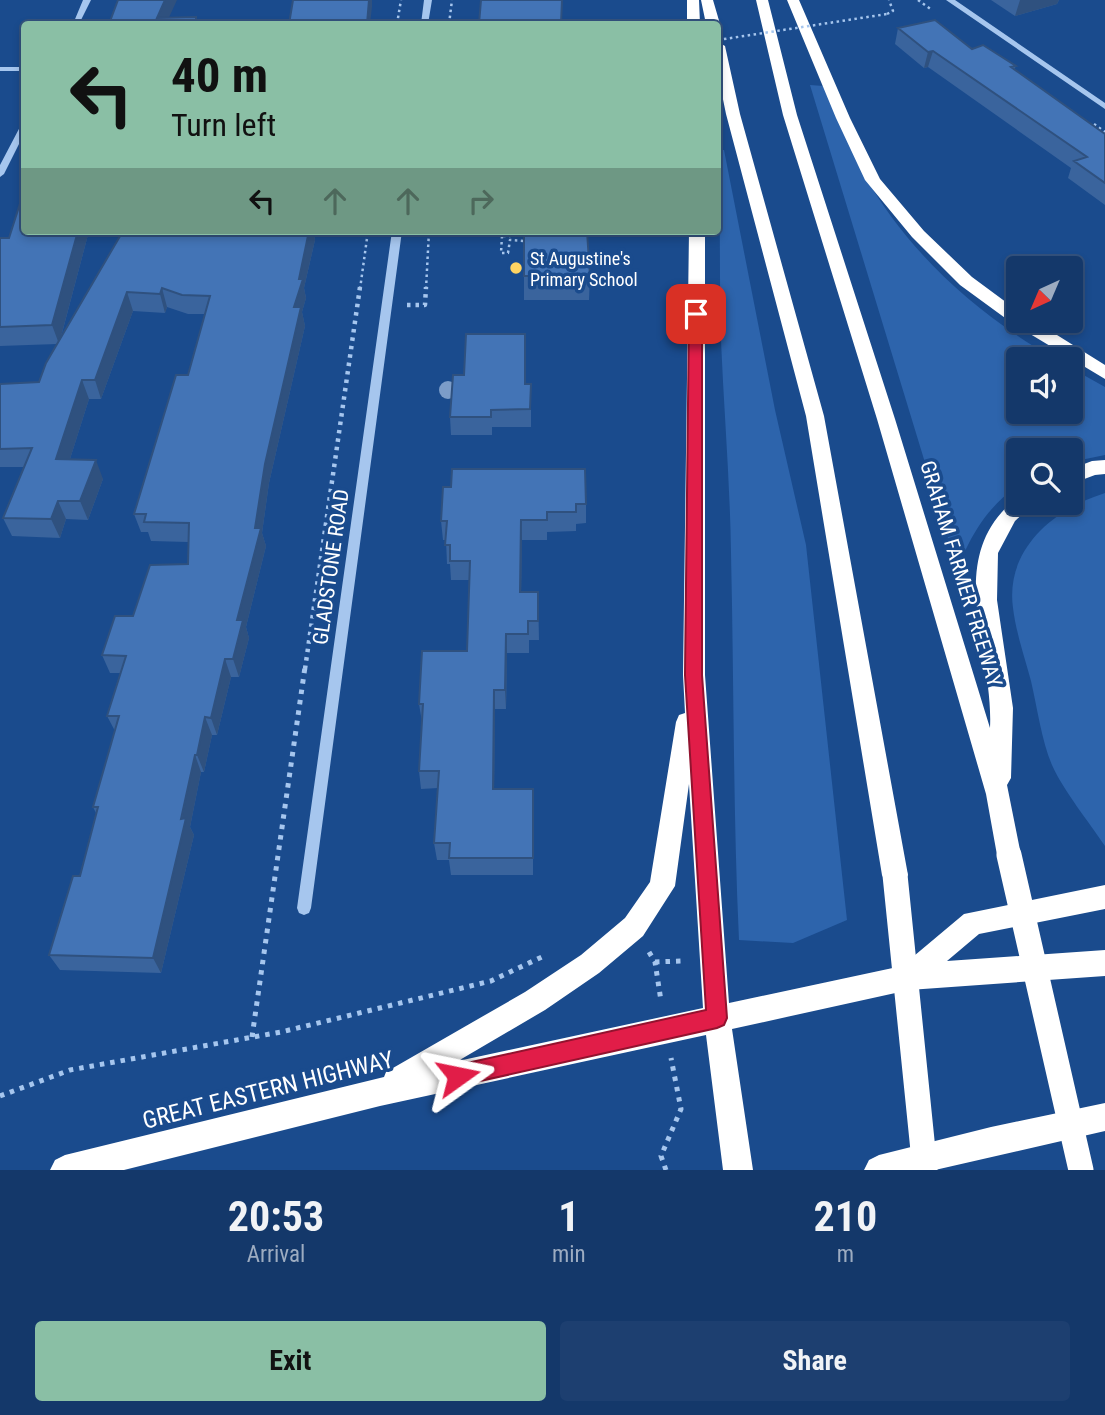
<!DOCTYPE html>
<html lang="en">
<head>
<meta charset="utf-8">
<style>
  :root { --surface:#14386a; --page:#1d3f70; --text:#f1f3f6; --muted:#9dacc1; --line:#33527e; --accent:#8abfa5 }
  body { margin:0; font-family:"Roboto Condensed",sans-serif; background:var(--page); color:var(--text); height:100vh; display:flex; flex-direction:column; font-size:26px; white-space:nowrap }
  * { box-sizing:border-box; margin:0 }
  p { font-size:23px; color:var(--muted) }
  .icon { flex:none; width:38px; height:38px; fill:none; stroke:currentColor; stroke-width:2; stroke-linecap:round; stroke-linejoin:round }
  .map { position:relative; height:1170px; overflow:hidden }
  .details { display:flex; flex-direction:column; background:var(--surface); flex:1 }
  .details>* { flex:none }
  .top-card { position:absolute; left:21px; top:21px; width:700px; height:214px; border-radius:7px; box-shadow:0 4px 10px #0003,0 0 0 2px var(--line); background:#8abfa5; color:#111; overflow:hidden }
  .needle { width:46px; rotate:224deg }
  .controls { position:absolute; left:1006px; top:256px; display:grid; gap:14px }
  .controls a { display:grid; place-items:center; width:77px; height:77px; border-radius:7px; background:var(--surface); box-shadow:0 4px 10px #0003,0 0 0 2px var(--line); font-size:35px }
  .pin { position:absolute; display:grid; place-items:center; width:60px; height:60px; color:#fff; margin:-30px; border-radius:14px; box-shadow:0 4px 10px #0006 }
  .me { position:absolute; width:77px; margin:-38px; rotate:78deg; stroke-linejoin:round; filter:drop-shadow(0 0 5px #0008) }
  .turn { display:flex; align-items:center; gap:24px; height:147px; padding:0 35px; font-size:32px }
  .turn .icon { width:91px; height:91px; stroke-width:2.5 }
  .turn b { display:block; font-size:49px; line-height:60px }
  .lanes { display:flex; align-items:center; height:66px; padding:0 35px; background:#0003; justify-content:center; gap:35px; direction:ltr }
  .lanes .off { opacity:.35 }
  .eta { display:flex; justify-content:space-evenly; align-items:center; height:119px; text-align:center }
  .eta b { font-size:42px; font-weight:700; line-height:49px }
  .button { display:flex; gap:14px; margin-top:auto; padding:14px 35px }
  .button a { flex:1; height:80px; border-radius:7px; background:var(--accent); color:#111; font-size:28px; font-weight:700; line-height:80px; text-align:center }
  .button a+a { background:var(--page); color:var(--text) }
  .map>svg:first-child { display:block }
  .green { fill:#2d64ac }
  .lines { fill:none; stroke-linecap:round; stroke-linejoin:round }
  .path-far2 { stroke:#a6c6ee; stroke-width:2.5; stroke-dasharray:2.5 3.5; stroke-linecap:butt }
  .path-far1 { stroke:#a6c6ee; stroke-width:4.5; stroke-dasharray:3.5 5; stroke-linecap:butt }
  .path { stroke:#a6c6ee; stroke-width:5; stroke-dasharray:4.5 6; stroke-linecap:butt }
  .minor { fill:#a6c6ee; fill-rule:evenodd }
  .highway { fill:#fff; fill-rule:evenodd }
  .path-bridge { stroke:#a6c6ee; stroke-width:2.5; stroke-dasharray:2.5 3.5; stroke-linecap:butt }
  .highway-bridge { stroke:#fff; stroke-width:25 }
  .tree { fill:#7c9dc9 }
  .wall { fill:#3a649d }
  .shaded-wall { fill:#2f517f }
  .building { fill:#4374b6; stroke:#2f517f; stroke-width:2 }
  .route { fill:#e11d48; stroke:#92132f; stroke-width:2 }
  .poi-dot { fill:#ffd463; stroke:#1a4b8d; stroke-width:2.5 }
  .labels { text-anchor:middle; dominant-baseline:central; stroke-width:7; stroke-linejoin:round; paint-order:stroke }
  .far-poi-label { font-size:18px; fill:#fff; stroke:#1a4b8d; text-anchor:start }
  .street-label { font-size:21px; fill:#fff; stroke:#1a4b8d }
  .near-street-label { font-size:24px; fill:#fff; stroke:#1a4b8d }
</style>
</head>
<body>
<div class="map">
<svg width="1105" height="1170" viewBox="0 0 1105 1170">
  <rect width="100%" height="100%" fill="#1a4b8d"/>
  <path class="green" d="M 810,85 L 823,86 C 837,115 849,145 864,174 C 907,252 978,315 1055,359 L 1018,359 L 1018,411 L 1071,411 L 1071,368 L 1105,387 L 1105,455 L 1071,462 L 1071,450 L 1018,450 L 1018,485 C 993,504 979,522 965,551 L 951,548 Z
    M 718,150 L 724,150 L 775,410 L 806,545 L 847,920 L 793,943 L 739,940 C 733,811 734,682 731,553 C 730,482 724,412 721,341 C 719,277 721,213 718,150 Z
    M 1105,493 L 1105,846 C 1089,822 1063,790 1052,765 C 1042,742 1037,707 1031,681 C 1025,658 1016,633 1013,608 C 1005,549 1054,509 1105,493 Z"/>
  <g class="lines">
    <path class="path-far2" d="M 918,0 L 932,10
      M 887,14 L 893,11 L 889,0
      M 397,24 L 401,0
      M 449,24 L 452,0
      M 1094,124 L 1105,132
      M 502,231 L 502,236 L 510,236 L 510,231
      M 516,231 L 516,235 L 525,235
      M 502,236 L 501,253 L 508,253 L 510,240 L 525,241
      M 360,289 L 368,231
      M 426,289 L 429,231"/>
    <path class="path-far1" d="M 407,305 L 425,305 L 426,287
      M 305,669 L 360,287"/>
    <path class="path" d="M 649,952 L 655,962 L 661,1001
      M 655,962 L 682,961
      M 252,1037 L 305,667
      M 0,1096 L 70,1070 L 281,1032 L 491,981 L 546,955
      M 666,1170 L 661,1156 L 681,1109 L 671,1058"/>
    <path class="minor" d="M 83,0 L 91,0 L 79,24 L 73,24 Z
      M 424,0 L 432,0 L 428,24 L 421,24 Z
      M 946,0 L 955,0 L 1105,103 L 1105,109 Z
      M 0,67 L 24,67 L 24,71 L 0,71 Z
      M 21,125 L 24,125 L 24,134 L 4,174 L 0,177 L 0,165 Z
      M 392,231 L 402,231 L 311,908 L 309,913 L 304,915 L 299,913 L 297,908 Z"/>
    <path class="highway" d="M 687,0 L 699,0 L 700,24 L 687,24 Z
      M 701,0 L 713,0 L 720,24 L 718,27 L 718,24 L 706,24 Z
      M 756,0 L 768,0 L 797,115 L 895,419 L 990,728 C 994,648 941,557 1018,497 L 1018,502 L 1036,502 L 1015,521 L 998,553 L 997,600 L 1013,708 L 1011,778 L 1007,785 L 1021,855 L 1018,863 L 1009,866 L 1000,863 L 997,855 L 986,794 L 877,419 L 783,115 Z
      M 787,0 L 799,0 L 850,118 L 880,179 L 924,231 L 972,277 L 1018,311 L 1018,320 L 1033,320 L 1105,365 L 1105,379 L 1012,323 L 960,285 L 912,237 L 865,180 L 836,118 Z
      M 718,42 L 725,46 L 740,114 L 824,416 L 908,875 L 904,883 L 895,886 L 886,883 L 882,875 L 806,416 L 726,114 L 718,75 Z
      M 689,231 L 705,231 L 705,675 L 729,1003 L 902,966 L 964,914 L 1105,885 L 1105,909 L 979,934 L 947,961 L 1105,950 L 1105,976 L 909,990 L 732,1029 L 753,1170 L 723,1170 L 706,1035 L 380,1106 L 124,1170 L 50,1170 L 55,1160 L 65,1155 L 384,1077 L 386,1072 L 525,992 L 581,955 L 625,918 L 650,882 L 676,722 L 679,715 L 685,713 L 683,675 ZM 689,784 L 703,1008 L 458,1061 L 545,1010 L 599,973 L 643,936 L 675,886 Z
      M 1105,460 L 1105,474 L 1095,475 L 1071,484 L 1071,469 L 1092,461 Z
      M 1105,1103 L 1105,1131 L 935,1170 L 864,1170 L 869,1160 L 879,1155 L 991,1127 Z"/>
    <path class="path-bridge" d="M 718,40 L 887,14"/>
    <path class="highway-bridge" d="M 1009,855 L 1081,1170
      M 895,875 L 925,1170"/>
  </g>
  <circle class="tree" cx="448" cy="390" r="9"/>
  <path class="wall" d="M 991,0 L 1059,0 L 1057,4 L 1015,16 Z
    M 898,28 L 972,49 L 1016,66 L 1014,70 L 1105,134 L 1105,205 L 1068,178 L 1071,168 L 928,67 L 924,68 L 895,44 Z
    M 24,231 L 89,231 L 61,337 L 123,231 L 313,231 L 315,240 L 304,288 L 306,298 L 302,312 L 305,326 L 269,483 L 262,533 L 266,546 L 246,627 L 249,638 L 239,677 L 231,677 L 217,735 L 212,735 L 204,772 L 201,772 L 190,827 L 194,835 L 161,973 L 60,970 L 49,955 L 80,876 L 96,813 L 93,807 L 115,731 L 107,716 L 120,673 L 110,673 L 102,655 L 133,616 L 188,564 L 188,542 L 151,541 L 148,532 L 141,532 L 134,514 L 188,375 L 205,314 L 188,314 L 167,307 L 165,313 L 133,311 L 101,399 L 89,399 L 70,459 L 103,479 L 88,520 L 66,519 L 60,538 L 12,536 L 3,518 L 24,467 L 0,467 L 0,384 L 39,382 L 57,344 L 0,346 L 0,238 L 9,238 Z
    M 524,276 L 590,276 L 589,300 L 524,300 Z
    M 526,384 L 531,384 L 531,427 L 492,427 L 492,435 L 451,435 L 450,417 Z
    M 443,487 L 586,504 L 586,523 L 576,524 L 576,531 L 547,532 L 547,540 L 522,540 L 521,592 L 538,592 L 539,640 L 529,640 L 529,653 L 507,653 L 506,709 L 495,709 L 494,789 L 533,789 L 533,875 L 451,875 L 449,860 L 437,860 L 434,843 L 438,788 L 421,789 L 419,771 L 422,722 L 419,704 L 467,651 L 469,580 L 451,580 L 450,564 L 447,564 L 446,540 L 443,540 L 441,521 Z"/>
  <path class="shaded-wall" d="M 165,0 L 177,0 L 166,24 L 157,18 Z
    M 369,0 L 372,0 L 372,7 L 370,24 L 367,24 Z
    M 1020,0 L 1059,0 L 1057,4 L 1015,16 Z
    M 933,51 L 928,67 L 924,68 L 928,52 Z
    M 78,231 L 89,231 L 59,344 L 52,325 Z
    M 309,231 L 313,231 L 315,240 L 304,288 L 306,298 L 302,312 L 305,326 L 269,483 L 262,533 L 266,546 L 246,627 L 249,638 L 239,677 L 233,659 L 237,620 L 255,528 L 265,464 L 299,279 Z
    M 162,288 L 167,307 L 165,313 L 160,294 Z
    M 127,292 L 133,311 L 101,399 L 95,380 Z
    M 82,380 L 89,399 L 64,478 L 56,459 Z
    M 96,460 L 103,479 L 88,520 L 80,501 Z
    M 58,501 L 66,519 L 60,538 L 51,519 Z
    M 521,520 L 522,540 L 521,611 L 520,592 Z
    M 506,634 L 507,653 L 506,709 L 505,690 Z
    M 225,659 L 231,677 L 217,735 L 211,718 Z
    M 494,690 L 495,709 L 494,807 L 493,789 Z
    M 205,717 L 212,735 L 204,772 L 197,755 Z
    M 195,755 L 201,772 L 190,827 L 194,835 L 161,973 L 153,958 Z"/>
  <path class="building" d="M 118,0 L 165,0 L 157,18 L 196,17 L 196,24 L 109,24 Z
    M 293,0 L 369,0 L 367,24 L 289,24 Z
    M 481,0 L 562,0 L 561,24 L 479,24 Z
    M 935,20 L 972,49 L 983,45 L 1016,66 L 1011,67 L 1105,134 L 1105,183 L 1074,161 L 1087,157 L 933,51 L 928,52 L 898,28 Z
    M 24,191 L 24,231 L 78,231 L 52,325 L 0,327 L 0,238 L 9,238 Z
    M 123,231 L 309,231 L 299,279 L 303,279 L 294,307 L 301,307 L 265,464 L 255,528 L 261,528 L 237,620 L 243,620 L 233,659 L 225,659 L 211,718 L 205,717 L 197,755 L 195,755 L 181,819 L 186,818 L 153,958 L 49,955 L 73,876 L 80,876 L 98,807 L 93,807 L 119,716 L 107,716 L 126,656 L 102,655 L 115,616 L 133,616 L 150,565 L 188,564 L 189,523 L 144,522 L 146,514 L 134,514 L 176,375 L 188,375 L 210,296 L 182,295 L 162,288 L 160,294 L 127,292 L 95,380 L 82,380 L 56,459 L 96,460 L 80,501 L 58,501 L 51,519 L 3,518 L 32,448 L 0,449 L 0,384 L 39,382 L 46,363 Z
    M 524,231 L 587,231 L 590,276 L 524,276 Z
    M 466,334 L 525,334 L 525,384 L 531,384 L 530,409 L 491,410 L 491,417 L 450,417 L 453,375 L 464,375 Z
    M 452,469 L 585,469 L 586,504 L 576,504 L 576,512 L 547,512 L 547,520 L 521,520 L 520,592 L 538,592 L 538,621 L 528,621 L 528,634 L 506,634 L 505,690 L 494,690 L 493,789 L 533,789 L 533,858 L 449,858 L 450,843 L 434,843 L 439,771 L 419,771 L 423,704 L 419,704 L 422,651 L 467,651 L 470,561 L 450,561 L 450,545 L 445,545 L 447,521 L 441,521 L 443,487 L 451,487 Z"/>
  <path class="route" d="M 696,310 L 702,314 L 702,675 L 727,1018 L 724,1025 L 717,1028 L 458,1086 L 450,1083 L 447,1076 L 450,1068 L 458,1065 L 706,1010 L 685,675 L 689,314 Z"/>
  <circle class="poi-dot" cx="516" cy="268" r="7"/>
  <g class="labels">
    <g class="far-poi-label">
      <text x="530" y="258">St Augustine's<tspan x="530" dy="21">Primary School</tspan></text>
    </g>
    <g class="street-label">
      <text transform="translate(331 567) rotate(-82)">GLADSTONE ROAD</text>
      <text transform="translate(961 574) rotate(73)">GRAHAM FARMER FREEWAY</text>
    </g>
    <g class="near-street-label">
      <text transform="translate(268 1090) rotate(-14)">GREAT EASTERN HIGHWAY</text>
    </g>
  </g>
</svg>
<div class="controls">
<a><svg class="needle" viewBox="-14 -14 28 28"><path d="M0-13l5 13h-10z" fill="#e53935"/><path d="M0 13l5-13h-10z" fill="#9dacc1"/></svg></a>
<a><svg class="icon" aria-label="sound" viewBox="0 0 24 24"><path d="M4 9h4l5-4v14l-5-4H4zM17 9q2 3 0 6"/></svg></a>
<a><svg class="icon" aria-label="search" viewBox="0 0 24 24"><circle cx="10" cy="10" r="6"/><path d="M15 15l6 6"/></svg></a>
</div>
<div class="pin" style="left:696px;top:314px;background:#d93025"><svg class="icon" aria-label="arrive" viewBox="0 0 24 24"><path d="M6 21V4h12l-3 4 3 4H6"/></svg></div>
<svg class="me" style="left:458px;top:1076px" viewBox="-20 -20 40 40"><path d="M0-17L14 15 0 8-14 15z" fill="#e11d48" stroke="#fff" stroke-width="4"/></svg>
<div class="top-card">
<div class="turn"><svg class="icon" aria-label="left" viewBox="0 0 24 24"><path d="M17 20v-9H6M10 6l-5 5 5 5"/></svg><div><b>40 m</b>Turn left</div></div>
<div class="lanes"><svg class="icon" aria-label="left" viewBox="0 0 24 24"><path d="M17 20v-9H6M10 6l-5 5 5 5"/></svg><svg class="icon off" aria-label="ahead" viewBox="0 0 24 24"><path d="M12 20V5M6 11l6-6 6 6"/></svg><svg class="icon off" aria-label="ahead" viewBox="0 0 24 24"><path d="M12 20V5M6 11l6-6 6 6"/></svg><svg class="icon off" aria-label="right" viewBox="0 0 24 24"><path d="M7 20v-9h11M14 6l5 5-5 5"/></svg></div>
</div>
</div>
<section class="details">
<div class="eta">
<div><b>20:53</b><p>Arrival</p></div>
<div><b>1</b><p>min</p></div>
<div><b>210</b><p>m</p></div>
</div>
<div class="button"><a>Exit</a><a>Share</a></div>
</section>
</body>
</html>
